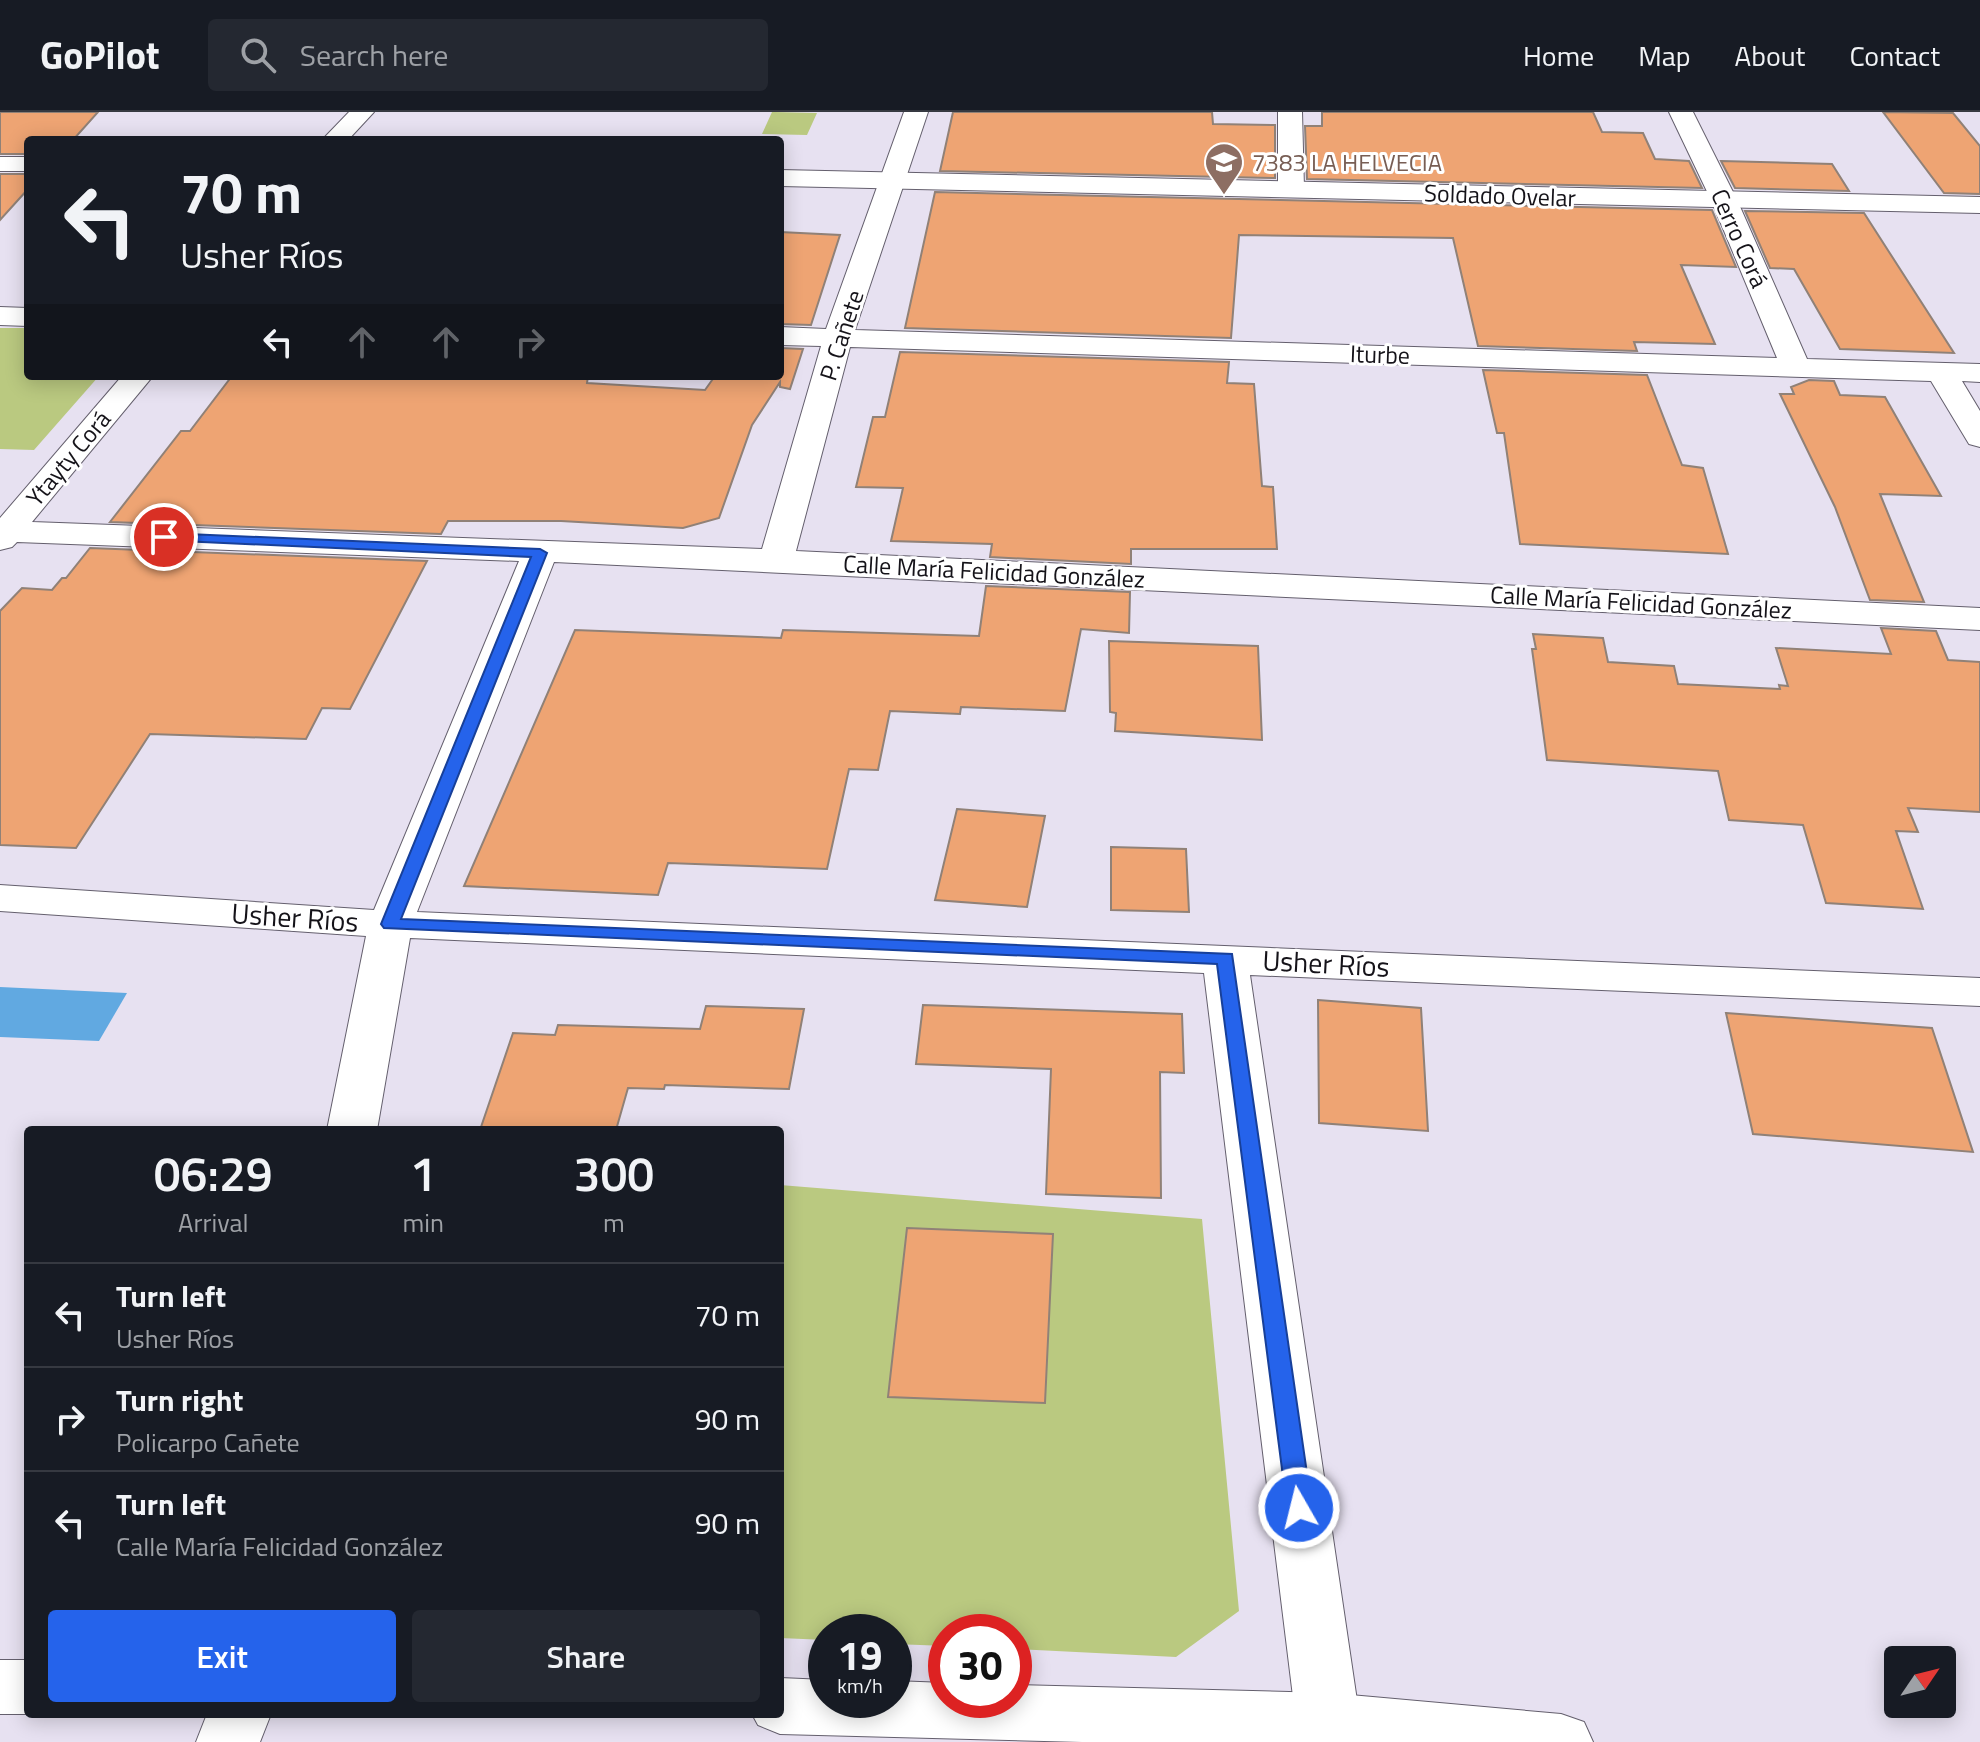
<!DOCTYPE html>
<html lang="en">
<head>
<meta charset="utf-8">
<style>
  :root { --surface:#171b24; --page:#242831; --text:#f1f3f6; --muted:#9ea1a6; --line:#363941; --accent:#2563eb }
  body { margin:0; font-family:"Titillium Web",sans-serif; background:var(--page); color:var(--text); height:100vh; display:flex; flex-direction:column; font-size:30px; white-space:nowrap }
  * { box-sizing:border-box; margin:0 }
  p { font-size:26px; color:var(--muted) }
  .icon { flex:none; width:44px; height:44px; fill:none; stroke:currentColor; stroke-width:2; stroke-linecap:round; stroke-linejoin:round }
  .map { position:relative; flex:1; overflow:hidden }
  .side { position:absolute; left:24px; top:1014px; width:760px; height:592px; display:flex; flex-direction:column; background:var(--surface); border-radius:8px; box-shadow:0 4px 20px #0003 }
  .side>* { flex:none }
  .top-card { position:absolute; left:24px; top:24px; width:760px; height:244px; border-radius:8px; box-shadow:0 4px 20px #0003; background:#171b24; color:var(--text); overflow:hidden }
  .needle { width:52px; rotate:55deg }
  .buttons { position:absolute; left:1884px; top:1534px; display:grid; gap:16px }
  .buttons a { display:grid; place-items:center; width:72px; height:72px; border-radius:8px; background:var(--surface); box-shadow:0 4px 20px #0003; font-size:40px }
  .speed { position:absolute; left:808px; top:1502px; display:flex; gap:16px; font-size:40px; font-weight:700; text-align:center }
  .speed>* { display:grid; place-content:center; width:104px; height:104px; border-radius:50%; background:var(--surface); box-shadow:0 4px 20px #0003; line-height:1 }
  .speed small { font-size:20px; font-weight:400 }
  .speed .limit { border:12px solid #d22; background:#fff; color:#111 }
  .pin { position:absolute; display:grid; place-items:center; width:68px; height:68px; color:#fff; margin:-34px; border:4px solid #fff; border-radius:50%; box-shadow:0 2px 8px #0007 }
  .me { position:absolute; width:88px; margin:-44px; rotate:352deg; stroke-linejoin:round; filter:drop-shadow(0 0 6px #0008) }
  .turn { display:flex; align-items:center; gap:28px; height:168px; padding:0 24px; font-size:36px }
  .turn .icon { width:104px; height:104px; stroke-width:2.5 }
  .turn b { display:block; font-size:56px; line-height:68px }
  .lanes { display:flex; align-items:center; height:76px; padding:0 24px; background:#0003; justify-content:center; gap:40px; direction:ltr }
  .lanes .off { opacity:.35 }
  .eta { display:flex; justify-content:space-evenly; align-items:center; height:136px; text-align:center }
  .eta b { font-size:48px; font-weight:600; line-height:56px }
  .cta { display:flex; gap:16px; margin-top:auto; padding:16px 24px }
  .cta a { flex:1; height:92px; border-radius:8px; background:var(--accent); color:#fff; font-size:32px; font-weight:600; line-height:92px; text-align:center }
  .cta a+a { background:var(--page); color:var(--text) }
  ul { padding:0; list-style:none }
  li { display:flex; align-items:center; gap:24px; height:104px; padding:0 24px; border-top:2px solid var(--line) }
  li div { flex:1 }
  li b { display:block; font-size:30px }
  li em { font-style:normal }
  header { display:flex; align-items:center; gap:48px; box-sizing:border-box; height:112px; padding:0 40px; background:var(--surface); border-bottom:2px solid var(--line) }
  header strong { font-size:38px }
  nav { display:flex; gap:44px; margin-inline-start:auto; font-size:28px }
  .search { width:560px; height:72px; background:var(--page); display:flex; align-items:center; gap:20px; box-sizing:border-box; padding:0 28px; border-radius:8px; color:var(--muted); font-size:30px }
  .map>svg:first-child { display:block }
  .green { fill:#bac980 }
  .water { fill:#61a9e1 }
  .building { fill:#eea473; stroke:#908177; stroke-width:2 }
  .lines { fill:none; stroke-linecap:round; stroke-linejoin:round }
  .minor-casing { stroke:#645f6d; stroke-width:2 }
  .tertiary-casing { stroke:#645f6d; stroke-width:2 }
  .secondary-casing { stroke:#645f6d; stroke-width:2 }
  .minor { fill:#fff; fill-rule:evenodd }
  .tertiary { fill:#fff; fill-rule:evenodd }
  .secondary { fill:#fff; fill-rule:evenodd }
  .route { fill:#2563eb; stroke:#184099; stroke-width:2 }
  .labels { text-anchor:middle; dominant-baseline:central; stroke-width:6; stroke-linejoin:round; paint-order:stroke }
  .far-education-label { font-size:24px; fill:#785e54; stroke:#fff; text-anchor:start }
  .far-street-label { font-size:24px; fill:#151319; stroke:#fff }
  .street-label { font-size:28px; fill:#151319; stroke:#fff }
</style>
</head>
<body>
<header>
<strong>GoPilot</strong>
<div class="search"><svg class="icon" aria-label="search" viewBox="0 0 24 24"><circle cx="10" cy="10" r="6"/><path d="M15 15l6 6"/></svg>Search here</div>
<nav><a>Home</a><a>Map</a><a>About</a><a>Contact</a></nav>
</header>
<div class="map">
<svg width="1980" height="1630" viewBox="0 0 1980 1630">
  <rect width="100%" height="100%" fill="#e7e1f1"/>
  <path class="green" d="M 772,0 L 775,0 L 817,1 L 807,23 L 762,22 Z
    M 0,216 L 28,216 L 28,264 L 99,264 L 34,338 L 0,337 Z
    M 780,1073 L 1202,1107 L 1239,1499 L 1176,1545 L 1014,1537 L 1014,1520 L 946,1520 L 946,1534 L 894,1532 L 894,1520 L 826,1520 L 826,1528 L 780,1526 Z"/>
  <path class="water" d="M 0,875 L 127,881 L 99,929 L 0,925 Z"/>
  <path class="building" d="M 0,0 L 98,0 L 73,28 L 28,28 L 28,42 L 0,42 Z
    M 953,0 L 1212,0 L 1213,12 L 1275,13 L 1275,66 L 940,59 Z
    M 1322,0 L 1593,0 L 1602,20 L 1643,21 L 1655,47 L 1689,49 L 1702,76 L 1307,67 L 1305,14 L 1322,14 Z
    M 1883,0 L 1953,1 L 1980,34 L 1980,82 L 1944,81 Z
    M 1721,49 L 1832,52 L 1849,79 L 1735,76 Z
    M 0,62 L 28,62 L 28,77 L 0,108 Z
    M 935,80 L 1712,98 L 1736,155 L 1681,153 L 1715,232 L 1634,230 L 1637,239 L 1478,234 L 1453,126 L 1239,123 L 1231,226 L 905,216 Z
    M 1745,99 L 1864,101 L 1954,241 L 1840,237 L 1794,157 L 1770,156 Z
    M 780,120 L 840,123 L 811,213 L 780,212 Z
    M 780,236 L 803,237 L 790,277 L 780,275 L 780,270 L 752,313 L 719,406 L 683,416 L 561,409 L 448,409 L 441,422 L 110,410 L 181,319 L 190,319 L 232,264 L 588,264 L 587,271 L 705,278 L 715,264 L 780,264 Z
    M 900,240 L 1229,250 L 1227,271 L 1254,272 L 1262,374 L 1273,375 L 1277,437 L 1131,437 L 1131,452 L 990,445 L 992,432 L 891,429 L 903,376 L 856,375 L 873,305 L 885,305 Z
    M 1483,258 L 1647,263 L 1682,353 L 1703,356 L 1728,442 L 1520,432 L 1504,321 L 1497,321 Z
    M 1809,268 L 1834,269 L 1840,283 L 1885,285 L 1941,384 L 1880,382 L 1924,490 L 1870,488 L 1835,395 L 1780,282 L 1794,282 L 1791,275 Z
    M 90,436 L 427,449 L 350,597 L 322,596 L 306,627 L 150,622 L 76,736 L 0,733 L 0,499 L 22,476 L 52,478 L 62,466 L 66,466 Z
    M 986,474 L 1130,480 L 1129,521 L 1081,517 L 1065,599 L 961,595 L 960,602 L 890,599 L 878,658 L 849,657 L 827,757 L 668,751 L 658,783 L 464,774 L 575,518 L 781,526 L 783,518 L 979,524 Z
    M 1881,516 L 1936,519 L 1948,548 L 1980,550 L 1980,700 L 1908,696 L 1918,720 L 1896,719 L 1923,797 L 1826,791 L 1803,713 L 1729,708 L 1718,659 L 1547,648 L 1532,537 L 1536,537 L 1533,522 L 1603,526 L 1608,550 L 1674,554 L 1678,572 L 1780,577 L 1779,573 L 1788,574 L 1776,536 L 1891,542 Z
    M 1109,529 L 1258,534 L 1262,628 L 1115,619 L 1116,601 L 1110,600 Z
    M 957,697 L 1045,704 L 1027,795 L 935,788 Z
    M 1111,735 L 1186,737 L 1189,800 L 1111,798 Z
    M 1318,888 L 1421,896 L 1428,1019 L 1319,1011 Z
    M 923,893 L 1182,902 L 1184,961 L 1160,960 L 1161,1086 L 1046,1082 L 1051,957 L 916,952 Z
    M 706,894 L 804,897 L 789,977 L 665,973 L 664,977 L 628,976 L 616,1018 L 480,1018 L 513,921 L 555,923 L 558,913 L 700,917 Z
    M 1726,901 L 1932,916 L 1973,1040 L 1753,1022 Z
    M 907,1116 L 1053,1122 L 1045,1291 L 888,1285 Z"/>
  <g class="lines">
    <defs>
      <path id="minor" d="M 349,0 L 374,0 L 348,28 L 322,28 Z
        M 904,0 L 928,0 L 855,218 L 1777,246 L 1712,90 L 1669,0 L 1693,0 L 1738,90 L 1807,247 L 1980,252 L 1980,270 L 1962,269 L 1980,299 L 1980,335 L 1969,332 L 1931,269 L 850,235 L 796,439 L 1980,496 L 1980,518 L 554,450 L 417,800 L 1980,866 L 1980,894 L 1250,863 L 1360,1609 L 1347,1630 L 1305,1629 L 1296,1609 L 1204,861 L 410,826 L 377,1018 L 327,1018 L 366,824 L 0,799 L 0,773 L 374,798 L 519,449 L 17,430 L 12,435 L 0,438 L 0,406 L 122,264 L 153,264 L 32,410 L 762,437 L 821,234 L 780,233 L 780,215 L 826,217 Z
        M 1278,0 L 1302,0 L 1304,76 L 1300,81 L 1282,81 L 1278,76 Z
        M 0,195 L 28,196 L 28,214 L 0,213 Z
        M 207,1602 L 271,1602 L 260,1630 L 196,1630 Z"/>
      <path id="tertiary" d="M 0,1548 L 28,1548 L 28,1602 L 0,1602 Z
        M 780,1566 L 826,1568 L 826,1588 L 894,1588 L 894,1569 L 946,1571 L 946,1588 L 1014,1588 L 1014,1573 L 1328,1581 L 1561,1602 L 1584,1610 L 1593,1630 L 1082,1630 L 780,1622 L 758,1613 L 752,1602 L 780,1602 Z"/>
      <path id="secondary" d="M 0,45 L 28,45 L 28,59 L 0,59 Z
        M 780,58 L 1980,85 L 1980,101 L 780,74 Z"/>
    </defs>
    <use href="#minor" class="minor-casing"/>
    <use href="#tertiary" class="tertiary-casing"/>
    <use href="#secondary" class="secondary-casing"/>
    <use href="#minor" class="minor"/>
    <use href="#tertiary" class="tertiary"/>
    <use href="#secondary" class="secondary"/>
  </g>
  <path class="route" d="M 164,421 L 540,437 L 547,441 L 401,807 L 1232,842 L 1312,1396 L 1308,1402 L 1299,1405 L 1291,1402 L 1287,1396 L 1217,852 L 384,816 L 381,812 L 531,445 L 159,428 L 157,425 Z"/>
  <defs>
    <symbol id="school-pin" viewBox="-11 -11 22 30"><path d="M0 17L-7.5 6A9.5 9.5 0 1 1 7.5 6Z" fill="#8d6e63" stroke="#fff"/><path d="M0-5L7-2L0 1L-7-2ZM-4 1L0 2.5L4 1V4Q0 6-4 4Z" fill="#fff"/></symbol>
  </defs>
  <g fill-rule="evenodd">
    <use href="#school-pin" x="1202" y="28" width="44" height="60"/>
  </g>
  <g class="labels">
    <g class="far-education-label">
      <text x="1252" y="50">7383 LA HELVECIA</text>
    </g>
    <g class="far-street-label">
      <text transform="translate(1500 83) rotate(2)">Soldado Ovelar</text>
      <text transform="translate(1740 126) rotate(66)">Cerro Corá</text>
      <text transform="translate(841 223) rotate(-72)">P. Cañete</text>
      <text transform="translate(1380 242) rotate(2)">Iturbe</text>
      <text transform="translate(68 346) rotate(-50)">Ytayty Corá</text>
      <text transform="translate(994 459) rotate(3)">Calle María Felicidad González</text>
      <text transform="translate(1641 490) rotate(3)">Calle María Felicidad González</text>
    </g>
    <g class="street-label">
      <text transform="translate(295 805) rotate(4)">Usher Ríos</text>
      <text transform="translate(1326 851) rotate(3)">Usher Ríos</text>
    </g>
  </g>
</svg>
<div class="buttons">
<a><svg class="needle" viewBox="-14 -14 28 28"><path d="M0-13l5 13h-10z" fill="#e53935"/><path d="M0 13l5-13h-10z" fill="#9ea1a6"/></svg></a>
</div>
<div class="speed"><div>19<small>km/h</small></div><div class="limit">30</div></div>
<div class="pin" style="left:164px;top:425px;background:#d93025"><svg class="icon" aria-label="arrive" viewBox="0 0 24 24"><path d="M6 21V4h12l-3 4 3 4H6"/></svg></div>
<svg class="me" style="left:1299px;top:1396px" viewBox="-20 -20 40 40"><circle r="17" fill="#2563eb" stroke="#fff" stroke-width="3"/><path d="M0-11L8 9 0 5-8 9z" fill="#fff"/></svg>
<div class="top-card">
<div class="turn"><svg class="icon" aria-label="left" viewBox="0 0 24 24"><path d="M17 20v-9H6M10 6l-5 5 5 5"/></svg><div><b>70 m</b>Usher Ríos</div></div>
<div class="lanes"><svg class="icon" aria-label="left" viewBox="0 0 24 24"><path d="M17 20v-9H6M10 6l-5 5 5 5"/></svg><svg class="icon off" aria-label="ahead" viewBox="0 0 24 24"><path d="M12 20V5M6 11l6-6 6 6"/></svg><svg class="icon off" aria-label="ahead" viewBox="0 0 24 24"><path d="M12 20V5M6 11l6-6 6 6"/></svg><svg class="icon off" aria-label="right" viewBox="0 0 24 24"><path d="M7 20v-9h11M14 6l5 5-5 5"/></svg></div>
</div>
<section class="side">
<div class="eta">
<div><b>06:29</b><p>Arrival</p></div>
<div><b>1</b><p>min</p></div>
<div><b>300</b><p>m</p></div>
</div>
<ul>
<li><svg class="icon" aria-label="left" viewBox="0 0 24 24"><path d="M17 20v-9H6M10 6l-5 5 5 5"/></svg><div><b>Turn left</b><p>Usher Ríos</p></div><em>70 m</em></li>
<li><svg class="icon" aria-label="right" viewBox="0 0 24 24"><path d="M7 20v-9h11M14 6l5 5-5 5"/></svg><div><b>Turn right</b><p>Policarpo Cañete</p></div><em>90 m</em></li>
<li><svg class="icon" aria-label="left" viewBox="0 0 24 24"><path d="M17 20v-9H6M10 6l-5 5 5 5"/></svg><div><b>Turn left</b><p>Calle María Felicidad González</p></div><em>90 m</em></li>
</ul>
<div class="cta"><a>Exit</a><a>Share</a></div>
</section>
</div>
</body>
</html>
